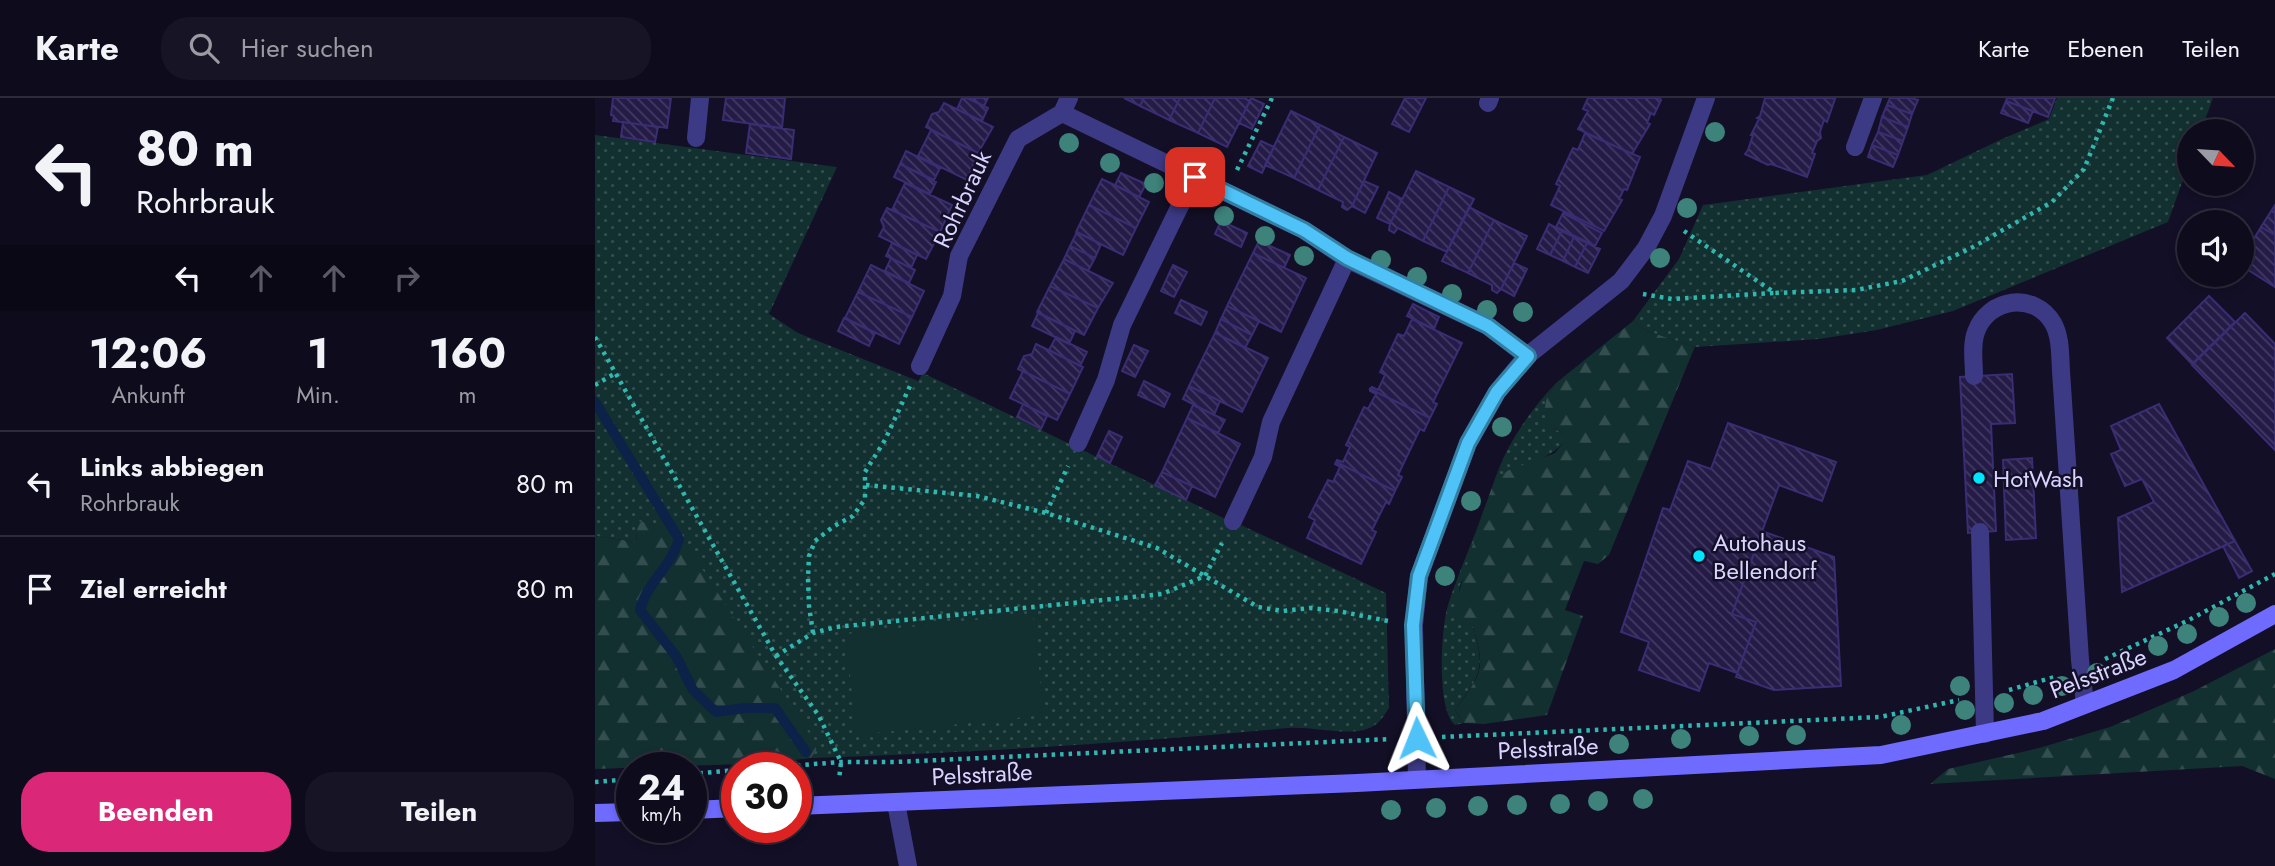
<!DOCTYPE html>
<html lang="de">
<head>
<meta charset="utf-8">
<style>
  :root { --surface:#0e0b1c; --page:#171425; --text:#f1f3f6; --muted:#9b9ba3; --line:#2e2b3b; --accent:#db2777 }
  body { margin:0; font-family:Jost,sans-serif; background:var(--page); color:var(--text); height:100vh; display:flex; flex-direction:column; font-size:26px; white-space:nowrap }
  * { box-sizing:border-box; margin:0 }
  p { font-size:23px; color:var(--muted) }
  .icon { flex:none; width:38px; height:38px; fill:none; stroke:currentColor; stroke-width:2; stroke-linecap:round; stroke-linejoin:round }
  .map { position:relative; flex:1; overflow:hidden }
  .drawer { display:flex; flex-direction:column; background:var(--surface); width:595px }
  .drawer>* { flex:none }
  .banner { background:#0e0b1c; color:var(--text); overflow:hidden }
  .needle { width:46px; rotate:115deg }
  .controls { position:absolute; left:1582px; top:21px; display:grid; gap:14px }
  .controls a { display:grid; place-items:center; width:77px; height:77px; border-radius:50%; background:var(--surface); box-shadow:0 4px 10px #0003,0 0 0 2px var(--line); font-size:35px }
  .speed { position:absolute; left:21px; top:654px; display:flex; gap:14px; font-size:35px; font-weight:700; text-align:center }
  .speed>* { display:grid; place-content:center; width:91px; height:91px; border-radius:50%; background:var(--surface); box-shadow:0 4px 10px #0003,0 0 0 2px var(--line); line-height:1 }
  .speed small { font-size:18px; font-weight:400 }
  .speed .limit { border:10px solid #d22; background:#fff; color:#111 }
  .pin { position:absolute; display:grid; place-items:center; width:60px; height:60px; color:#fff; margin:-30px; border-radius:14px; box-shadow:0 4px 10px #0006 }
  .me { position:absolute; width:77px; margin:-38px; rotate:358deg; stroke-linejoin:round; filter:drop-shadow(0 0 5px #0008) }
  .turn { display:flex; align-items:center; gap:24px; height:147px; padding:0 21px; font-size:32px }
  .turn .icon { width:91px; height:91px; stroke-width:2.5 }
  .turn b { display:block; font-size:49px; line-height:60px }
  .lanes { display:flex; align-items:center; height:66px; padding:0 21px; background:#0003; justify-content:center; gap:35px; direction:ltr }
  .lanes .off { opacity:.35 }
  .eta { display:flex; justify-content:space-evenly; align-items:center; height:119px; text-align:center }
  .eta b { font-size:42px; font-weight:700; line-height:49px }
  .action { display:flex; gap:14px; margin-top:auto; padding:14px 21px }
  .action a { flex:1; height:80px; border-radius:28px; background:var(--accent); color:#fff; font-size:28px; font-weight:700; line-height:80px; text-align:center }
  .action a+a { background:var(--page); color:var(--text) }
  ul { padding:0; list-style:none }
  li { display:flex; align-items:center; gap:21px; height:105px; padding:0 21px; border-top:2px solid var(--line) }
  li div { flex:1 }
  li b { display:block; font-size:26px }
  li em { font-style:normal }
  header { display:flex; align-items:center; gap:42px; box-sizing:border-box; height:98px; padding:0 35px; background:var(--surface); border-bottom:2px solid var(--line) }
  header strong { font-size:33px }
  nav { display:flex; gap:38px; margin-inline-start:auto; font-size:24px }
  .search { width:490px; height:63px; background:var(--page); display:flex; align-items:center; gap:18px; box-sizing:border-box; padding:0 24px; border-radius:28px; color:var(--muted); font-size:26px }
  main { display:flex; flex:1; min-height:0 }
  .map>svg:first-child { display:block }
  .green { fill:url(#green-dots) }
  .forest { fill:url(#forest-firs) }
  .pitch { fill:#12302f }
  .lines { fill:none; stroke-linecap:round; stroke-linejoin:round }
  .stream { stroke:#0c2248; stroke-width:10 }
  .building { fill:url(#building-back-hatch); stroke:#3b2d73; stroke-width:2 }
  .path { stroke:#2fb8b0; stroke-width:4.5; stroke-dasharray:3.5 5; stroke-linecap:butt }
  .service { stroke:#3d3a85; stroke-width:18 }
  .minor { stroke:#3d3a85; stroke-width:18 }
  .secondary { stroke:#6f6bff; stroke-width:18 }
  .tree { fill:#3d827b }
  .route-casing { stroke:#337fa1; stroke-width:18 }
  .route { stroke:#4fc3f7; stroke-width:12 }
  .poi-dot { fill:#00e5ff; stroke:#130f26; stroke-width:2.5 }
  .labels { text-anchor:middle; dominant-baseline:central; stroke-width:5; stroke-linejoin:round; paint-order:stroke }
  .street-label { font-size:24px; fill:#d9d4ff; stroke:#130f26 }
  .poi-label { font-size:24px; fill:#d9d4ff; stroke:#130f26; text-anchor:start }
</style>
</head>
<body>
<header>
<strong>Karte</strong>
<div class="search"><svg class="icon" aria-label="search" viewBox="0 0 24 24"><circle cx="10" cy="10" r="6"/><path d="M15 15l6 6"/></svg>Hier suchen</div>
<nav><a>Karte</a><a>Ebenen</a><a>Teilen</a></nav>
</header>
<main>
<section class="drawer">
<div class="banner">
<div class="turn"><svg class="icon" aria-label="left" viewBox="0 0 24 24"><path d="M17 20v-9H6M10 6l-5 5 5 5"/></svg><div><b>80 m</b>Rohrbrauk</div></div>
<div class="lanes"><svg class="icon" aria-label="left" viewBox="0 0 24 24"><path d="M17 20v-9H6M10 6l-5 5 5 5"/></svg><svg class="icon off" aria-label="ahead" viewBox="0 0 24 24"><path d="M12 20V5M6 11l6-6 6 6"/></svg><svg class="icon off" aria-label="ahead" viewBox="0 0 24 24"><path d="M12 20V5M6 11l6-6 6 6"/></svg><svg class="icon off" aria-label="right" viewBox="0 0 24 24"><path d="M7 20v-9h11M14 6l5 5-5 5"/></svg></div>
</div>
<div class="eta">
<div><b>12:06</b><p>Ankunft</p></div>
<div><b>1</b><p>Min.</p></div>
<div><b>160</b><p>m</p></div>
</div>
<ul>
<li><svg class="icon" aria-label="left" viewBox="0 0 24 24"><path d="M17 20v-9H6M10 6l-5 5 5 5"/></svg><div><b>Links abbiegen</b><p>Rohrbrauk</p></div><em>80 m</em></li>
<li><svg class="icon" aria-label="arrive" viewBox="0 0 24 24"><path d="M6 21V4h12l-3 4 3 4H6"/></svg><div><b>Ziel erreicht</b></div><em>80 m</em></li>
</ul>
<div class="action"><a>Beenden</a><a>Teilen</a></div>
</section>
<div class="map">
<svg width="1680" height="768" viewBox="0 0 1680 768">
  <defs>
    <pattern id="green-dots" width="8" height="8" patternUnits="userSpaceOnUse" patternTransform="scale(1.75)"><rect width="8" height="8" fill="#12302f"/><path d="M2 2h.1M6 6h.1" fill="none" stroke="#344d4e" stroke-width="1.8" stroke-linecap="round"/></pattern>
    <pattern id="forest-firs" width="22" height="20" patternUnits="userSpaceOnUse" patternTransform="scale(1.75)"><rect width="22" height="20" fill="#12302f"/><path d="M5 1l3.5 6h-7zM16 11l3.5 6h-7z" fill="#344d4e"/></pattern>
    <pattern id="building-back-hatch" width="6" height="6" patternUnits="userSpaceOnUse" patternTransform="scale(1.75)"><rect width="6" height="6" fill="#241b47"/><path d="M-1 5l2 2M0 0l6 6M5-1l2 2" fill="none" stroke="#433b63"/></pattern>
  </defs>
  <rect width="100%" height="100%" fill="#130f26"/>
  <path class="green" d="M 1462,0 L 1618,0 L 1606,33 L 1594,33 L 1594,65 L 1573,124 L 1358,213 L 1282,232 L 1224,241 L 1100,249 L 1052,233 L 1038,223 L 1084,161 L 1108,107 L 1332,77 L 1407,41 L 1454,21 Z
    M 0,37 L 242,69 L 174,216 L 203,235 L 323,283 L 328,275 L 645,428 L 646,427 L 791,495 L 794,610 C 788,619 784,627 772,631 C 753,638 715,628 693,630 C 534,645 375,655 216,660 L 223,649 L 43,424 L 41,444 L 0,438 Z
    M 961,285 L 952,299 L 959,331 L 968,335 L 968,345 C 952,364 921,367 900,381 C 913,344 934,314 961,285 Z
    M 884,425 L 873,470 L 865,487 L 861,521 L 878,529 C 891,573 885,576 860,612 L 869,625 L 860,627 C 841,611 846,530 853,507 C 862,479 874,452 884,425 Z"/>
  <path class="forest" d="M 1038,223 L 1052,233 L 1100,249 L 1099,251 L 1014,457 L 1003,466 L 989,463 L 970,512 L 988,518 L 952,617 L 889,626 L 869,625 L 860,612 C 885,577 892,573 878,529 L 860,521 L 859,512 L 884,425 L 900,381 L 914,372 L 960,355 L 968,345 L 968,335 L 952,327 L 949,314 L 952,299 L 961,285 Z
    M 43,423 L 80,429 L 223,649 L 216,660 L 175,665 L 0,671 L 0,438 L 41,444 Z
    M 1680,551 L 1680,681 L 1647,668 L 1335,686 L 1353,671 L 1444,650 L 1515,629 L 1599,593 Z"/>
  <path class="pitch" d="M 438,516 L 449,617 L 261,637 L 251,536 Z"/>
  <g class="lines">
    <path class="stream" d="M 0,304 L 84,441 C 77,468 52,484 45,512 L 81,558 L 98,592 L 121,614 L 150,610 L 180,610 L 211,654"/>
  </g>
  <path class="building" d="M 18,0 L 76,0 L 72,30 L 18,23 L 19,18 L 16,17 Z
    M 131,0 L 190,0 L 187,30 L 128,22 Z
    M 367,0 L 372,0 L 393,10 L 387,23 L 362,11 Z
    M 373,0 L 393,0 L 389,8 Z
    M 529,0 L 549,0 L 545,8 Z
    M 549,0 L 585,0 L 574,22 L 545,8 Z
    M 585,0 L 620,0 L 603,35 L 574,22 Z
    M 620,0 L 649,0 L 655,3 L 632,49 L 603,35 Z
    M 656,0 L 669,6 L 657,31 L 644,25 Z
    M 810,0 L 831,0 L 814,34 L 797,26 Z
    M 993,0 L 1065,0 L 1066,2 L 1059,17 L 1056,15 L 1052,25 L 1055,26 L 1037,56 L 983,31 L 993,13 L 988,11 Z
    M 1236,0 L 1240,1 L 1232,24 L 1229,22 L 1225,34 L 1226,40 L 1222,43 L 1217,55 L 1220,56 L 1212,79 L 1176,66 L 1173,67 L 1150,56 L 1153,52 L 1158,37 L 1156,37 L 1164,21 L 1162,20 L 1165,18 L 1170,0 Z
    M 1295,0 L 1316,0 L 1323,2 L 1317,16 L 1292,7 Z
    M 1412,0 L 1460,0 L 1453,19 L 1411,3 Z
    M 1411,3 L 1438,13 L 1433,25 L 1406,15 Z
    M 349,5 L 398,29 L 383,55 L 331,29 L 337,16 L 344,14 Z
    M 1292,7 L 1317,16 L 1313,29 L 1287,19 Z
    M 696,13 L 725,27 L 699,80 L 670,67 Z
    M 1287,19 L 1313,29 L 1308,43 L 1283,34 Z
    M 28,24 L 63,29 L 60,44 L 26,39 Z
    M 155,26 L 199,32 L 196,61 L 151,55 Z
    M 725,27 L 749,39 L 723,92 L 699,80 Z
    M 336,32 L 383,55 L 372,82 L 323,58 Z
    M 1283,34 L 1308,43 L 1303,57 L 1277,47 Z
    M 990,35 L 1045,59 L 1032,92 L 1029,91 L 1024,101 L 1027,102 L 1009,133 L 956,107 L 965,88 L 961,86 L 978,50 L 983,52 Z
    M 749,39 L 782,55 L 757,108 L 752,112 L 747,109 L 748,104 L 723,92 Z
    M 666,43 L 679,49 L 667,75 L 653,68 Z
    M 1277,47 L 1303,57 L 1298,69 L 1273,59 Z
    M 311,53 L 345,70 L 339,82 L 305,66 Z
    M 305,66 L 341,84 L 335,96 L 299,79 Z
    M 821,73 L 854,89 L 828,143 L 803,130 L 799,135 L 794,132 L 795,126 Z
    M 526,75 L 551,86 L 544,99 L 520,87 Z
    M 507,81 L 554,104 L 541,130 L 494,107 Z
    M 769,83 L 783,89 L 770,115 L 757,108 Z
    M 310,85 L 357,107 L 345,134 L 297,112 Z
    M 854,89 L 879,101 L 852,154 L 828,143 Z
    M 794,94 L 807,101 L 795,126 L 782,120 Z
    M 494,107 L 541,130 L 528,157 L 481,134 Z
    M 1680,107 L 1680,137 L 1666,129 Z
    M 874,109 L 899,122 L 873,175 L 847,163 Z
    M 292,110 L 345,134 L 331,161 L 284,138 L 289,129 L 286,122 Z
    M 968,115 L 1007,135 L 1000,148 L 961,129 Z
    M 899,122 L 932,138 L 906,191 L 902,195 L 897,192 L 897,187 L 873,175 Z
    M 626,123 L 652,135 L 646,149 L 620,136 Z
    M 954,126 L 967,133 L 955,157 L 942,151 Z
    M 1666,129 L 1680,137 L 1680,189 L 1647,168 L 1647,160 Z
    M 967,133 L 979,139 L 968,163 L 955,157 Z
    M 482,134 L 506,146 L 500,160 L 475,148 Z
    M 979,139 L 992,145 L 980,169 L 968,163 Z
    M 664,143 L 695,157 L 689,170 L 658,155 Z
    M 297,145 L 322,157 L 316,170 L 291,158 Z
    M 992,145 L 1005,151 L 993,175 L 980,169 Z
    M 475,148 L 500,160 L 493,173 L 469,161 Z
    M 658,155 L 711,180 L 686,234 L 632,208 Z
    M 296,160 L 320,172 L 314,185 L 290,173 Z
    M 469,161 L 518,185 L 503,210 L 455,188 Z
    M 919,165 L 932,171 L 919,198 L 906,191 Z
    M 276,167 L 329,193 L 317,219 L 263,194 Z
    M 578,167 L 592,174 L 579,199 L 566,193 Z
    M 455,188 L 503,210 L 489,237 L 442,214 Z
    M 263,194 L 317,219 L 304,246 L 250,220 Z
    M 1614,198 L 1640,224 L 1597,266 L 1572,240 Z
    M 586,202 L 612,214 L 606,227 L 580,215 Z
    M 818,206 L 844,219 L 839,231 L 812,218 Z
    M 632,208 L 664,223 L 657,237 L 626,221 Z
    M 443,215 L 480,233 L 474,246 L 437,228 Z
    M 1650,215 L 1680,246 L 1680,352 L 1597,267 Z
    M 249,220 L 280,235 L 274,248 L 243,233 Z
    M 626,221 L 657,237 L 650,250 L 620,235 Z
    M 817,221 L 867,245 L 838,304 L 842,306 L 835,320 L 775,291 L 777,289 L 783,292 L 790,277 L 785,274 L 803,236 L 809,238 Z
    M 620,235 L 673,260 L 647,314 L 594,288 Z
    M 461,239 L 492,254 L 485,268 L 454,252 Z
    M 441,246 L 488,269 L 475,296 L 423,271 L 429,258 L 437,256 Z
    M 539,247 L 553,253 L 540,279 L 527,273 Z
    M 428,273 L 475,296 L 462,322 L 415,300 Z
    M 1417,276 L 1420,325 L 1396,326 L 1401,433 L 1373,435 L 1365,279 Z
    M 549,283 L 575,296 L 569,309 L 543,297 Z
    M 594,288 L 625,303 L 619,317 L 588,301 Z
    M 775,291 L 835,320 L 829,333 L 825,331 L 803,377 L 807,379 L 800,393 L 741,364 L 742,362 L 748,364 L 755,349 L 751,347 L 769,309 L 773,311 L 781,296 L 775,293 Z
    M 428,306 L 452,318 L 446,331 L 422,319 Z
    M 1564,306 L 1640,443 L 1527,494 L 1523,420 L 1559,404 L 1547,381 L 1530,388 L 1516,356 L 1526,352 L 1516,328 Z
    M 598,307 L 630,322 L 623,335 L 592,320 Z
    M 592,320 L 645,346 L 620,399 L 567,374 Z
    M 1133,325 L 1241,364 L 1227,403 L 1184,387 L 1137,516 L 1161,524 L 1142,575 L 1114,565 L 1104,593 L 1044,572 L 1054,544 L 1026,534 L 1068,410 L 1075,412 L 1093,363 L 1116,371 Z
    M 514,333 L 527,339 L 515,365 L 502,358 Z
    M 1437,360 L 1441,440 L 1411,442 L 1408,362 Z
    M 741,364 L 800,393 L 794,406 L 791,404 L 777,432 L 781,434 L 766,466 L 712,440 L 720,422 L 714,419 L 733,382 L 738,384 L 745,369 L 740,366 Z
    M 567,374 L 597,388 L 591,402 L 560,387 Z
    M 1167,433 L 1239,459 L 1246,588 L 1179,592 L 1141,579 L 1161,524 L 1137,516 Z
    M 1640,443 L 1657,473 L 1644,480 L 1628,448 Z"/>
  <g class="lines">
    <path class="path" d="M 642,72 L 677,0
      M 1089,133 L 1180,195 L 1261,192 L 1307,183 L 1378,149 L 1457,104 L 1489,71 L 1518,0
      M 1048,196 L 1077,201 L 1179,195
      M 0,239 L 181,558 L 224,618 L 246,664 L 244,682
      M 0,287 L 19,276
      M 271,387 L 382,398 L 451,415 L 562,450 L 663,509 L 688,513 L 715,510 L 743,513 L 793,523
      M 451,415 L 473,368
      M 218,535 L 214,508 L 213,480 L 214,458 L 220,443 L 239,428 L 258,418 L 270,401 L 270,374 L 290,342 L 315,288
      M 181,558 L 218,535 L 241,529 L 567,496 L 610,478 L 627,445
      M 1510,561 L 1592,523 L 1680,476
      M 1414,592 L 1463,578
      M 847,639 L 1285,619 L 1364,602
      M 168,670 L 246,664 L 301,664 L 796,641
      M 96,676 L 142,672
      M 0,684 L 37,681"/>
    <path class="service" d="M 1260,49 L 1278,0
      M 1379,278 C 1379,264 1376,247 1381,234 C 1393,200 1439,193 1458,225 C 1466,239 1465,258 1466,273 L 1485,562 L 1490,606
      M 1385,434 L 1390,636"/>
    <path class="minor" d="M 474,0 L 467,15 L 709,132 L 752,161 L 893,228 L 932,258
      M 893,5 L 895,0
      M 101,40 L 105,0
      M 325,268 L 357,198 L 364,158 L 423,41 L 467,15
      M 483,345 L 511,282 L 527,227 L 599,79
      M 638,423 L 668,359 L 676,324 L 752,161
      M 822,681 L 819,527 L 824,478 L 873,345 L 902,294 L 932,258 L 1026,183 L 1051,150 L 1068,118 L 1111,0
      M 301,705 L 313,768"/>
    <path class="secondary" d="M 201,708 L 762,685 L 1286,657 L 1448,623 L 1579,572 L 1680,516
      M 96,712 L 142,710
      M 0,715 L 37,714"/>
  </g>
  <g class="tree">
    <circle cx="1120" cy="34" r="10"/>
    <circle cx="474" cy="45" r="10"/>
    <circle cx="515" cy="65" r="10"/>
    <circle cx="559" cy="85" r="10"/>
    <circle cx="1092" cy="110" r="10"/>
    <circle cx="629" cy="118" r="10"/>
    <circle cx="670" cy="138" r="10"/>
    <circle cx="709" cy="158" r="10"/>
    <circle cx="1065" cy="160" r="10"/>
    <circle cx="786" cy="162" r="10"/>
    <circle cx="822" cy="179" r="10"/>
    <circle cx="857" cy="196" r="10"/>
    <circle cx="892" cy="212" r="10"/>
    <circle cx="928" cy="214" r="10"/>
    <circle cx="907" cy="329" r="10"/>
    <circle cx="876" cy="403" r="10"/>
    <circle cx="850" cy="478" r="10"/>
    <circle cx="1651" cy="505" r="10"/>
    <circle cx="1624" cy="519" r="10"/>
    <circle cx="1592" cy="536" r="10"/>
    <circle cx="1563" cy="548" r="10"/>
    <circle cx="1502" cy="575" r="10"/>
    <circle cx="1365" cy="588" r="10"/>
    <circle cx="1467" cy="588" r="10"/>
    <circle cx="1438" cy="597" r="10"/>
    <circle cx="1409" cy="605" r="10"/>
    <circle cx="1370" cy="612" r="10"/>
    <circle cx="1306" cy="627" r="10"/>
    <circle cx="1201" cy="637" r="10"/>
    <circle cx="1154" cy="638" r="10"/>
    <circle cx="1086" cy="641" r="10"/>
    <circle cx="1024" cy="646" r="10"/>
    <circle cx="1048" cy="701" r="10"/>
    <circle cx="1003" cy="703" r="10"/>
    <circle cx="965" cy="706" r="10"/>
    <circle cx="922" cy="707" r="10"/>
    <circle cx="883" cy="708" r="10"/>
    <circle cx="841" cy="710" r="10"/>
    <circle cx="796" cy="712" r="10"/>
  </g>
  <g class="lines">
    <defs>
      <path id="route" d="M 600,79 L 709,132 L 752,160 L 893,228 L 933,258 L 902,294 L 873,345 L 824,478 L 818,527 L 822,640"/>
    </defs>
    <use href="#route" class="route-casing"/>
    <use href="#route" class="route"/>
  </g>
  <g class="poi-dot">
    <circle cx="1384" cy="380" r="7"/>
    <circle cx="1104" cy="458" r="7"/>
  </g>
  <g class="labels">
    <g class="street-label">
      <text transform="translate(367 101) rotate(-65)">Rohrbrauk</text>
      <text transform="translate(1503 575) rotate(-21)">Pelsstraße</text>
      <text transform="translate(953 650) rotate(-3)">Pelsstraße</text>
      <text transform="translate(387 676) rotate(-3)">Pelsstraße</text>
    </g>
    <g class="poi-label">
      <text x="1398" y="380">HotWash</text>
      <text x="1118" y="444">Autohaus<tspan x="1118" dy="28">Bellendorf</tspan></text>
    </g>
  </g>
</svg>
<div class="controls">
<a><svg class="needle" viewBox="-14 -14 28 28"><path d="M0-13l5 13h-10z" fill="#e53935"/><path d="M0 13l5-13h-10z" fill="#9b9ba3"/></svg></a>
<a><svg class="icon" aria-label="sound" viewBox="0 0 24 24"><path d="M4 9h4l5-4v14l-5-4H4zM17 9q2 3 0 6"/></svg></a>
</div>
<div class="speed"><div>24<small>km/h</small></div><div class="limit">30</div></div>
<div class="pin" style="left:600px;top:79px;background:#d93025"><svg class="icon" aria-label="arrive" viewBox="0 0 24 24"><path d="M6 21V4h12l-3 4 3 4H6"/></svg></div>
<svg class="me" style="left:822px;top:640px" viewBox="-20 -20 40 40"><path d="M0-17L14 15 0 8-14 15z" fill="#4fc3f7" stroke="#fff" stroke-width="4"/></svg>
</div>
</main>
</body>
</html>
